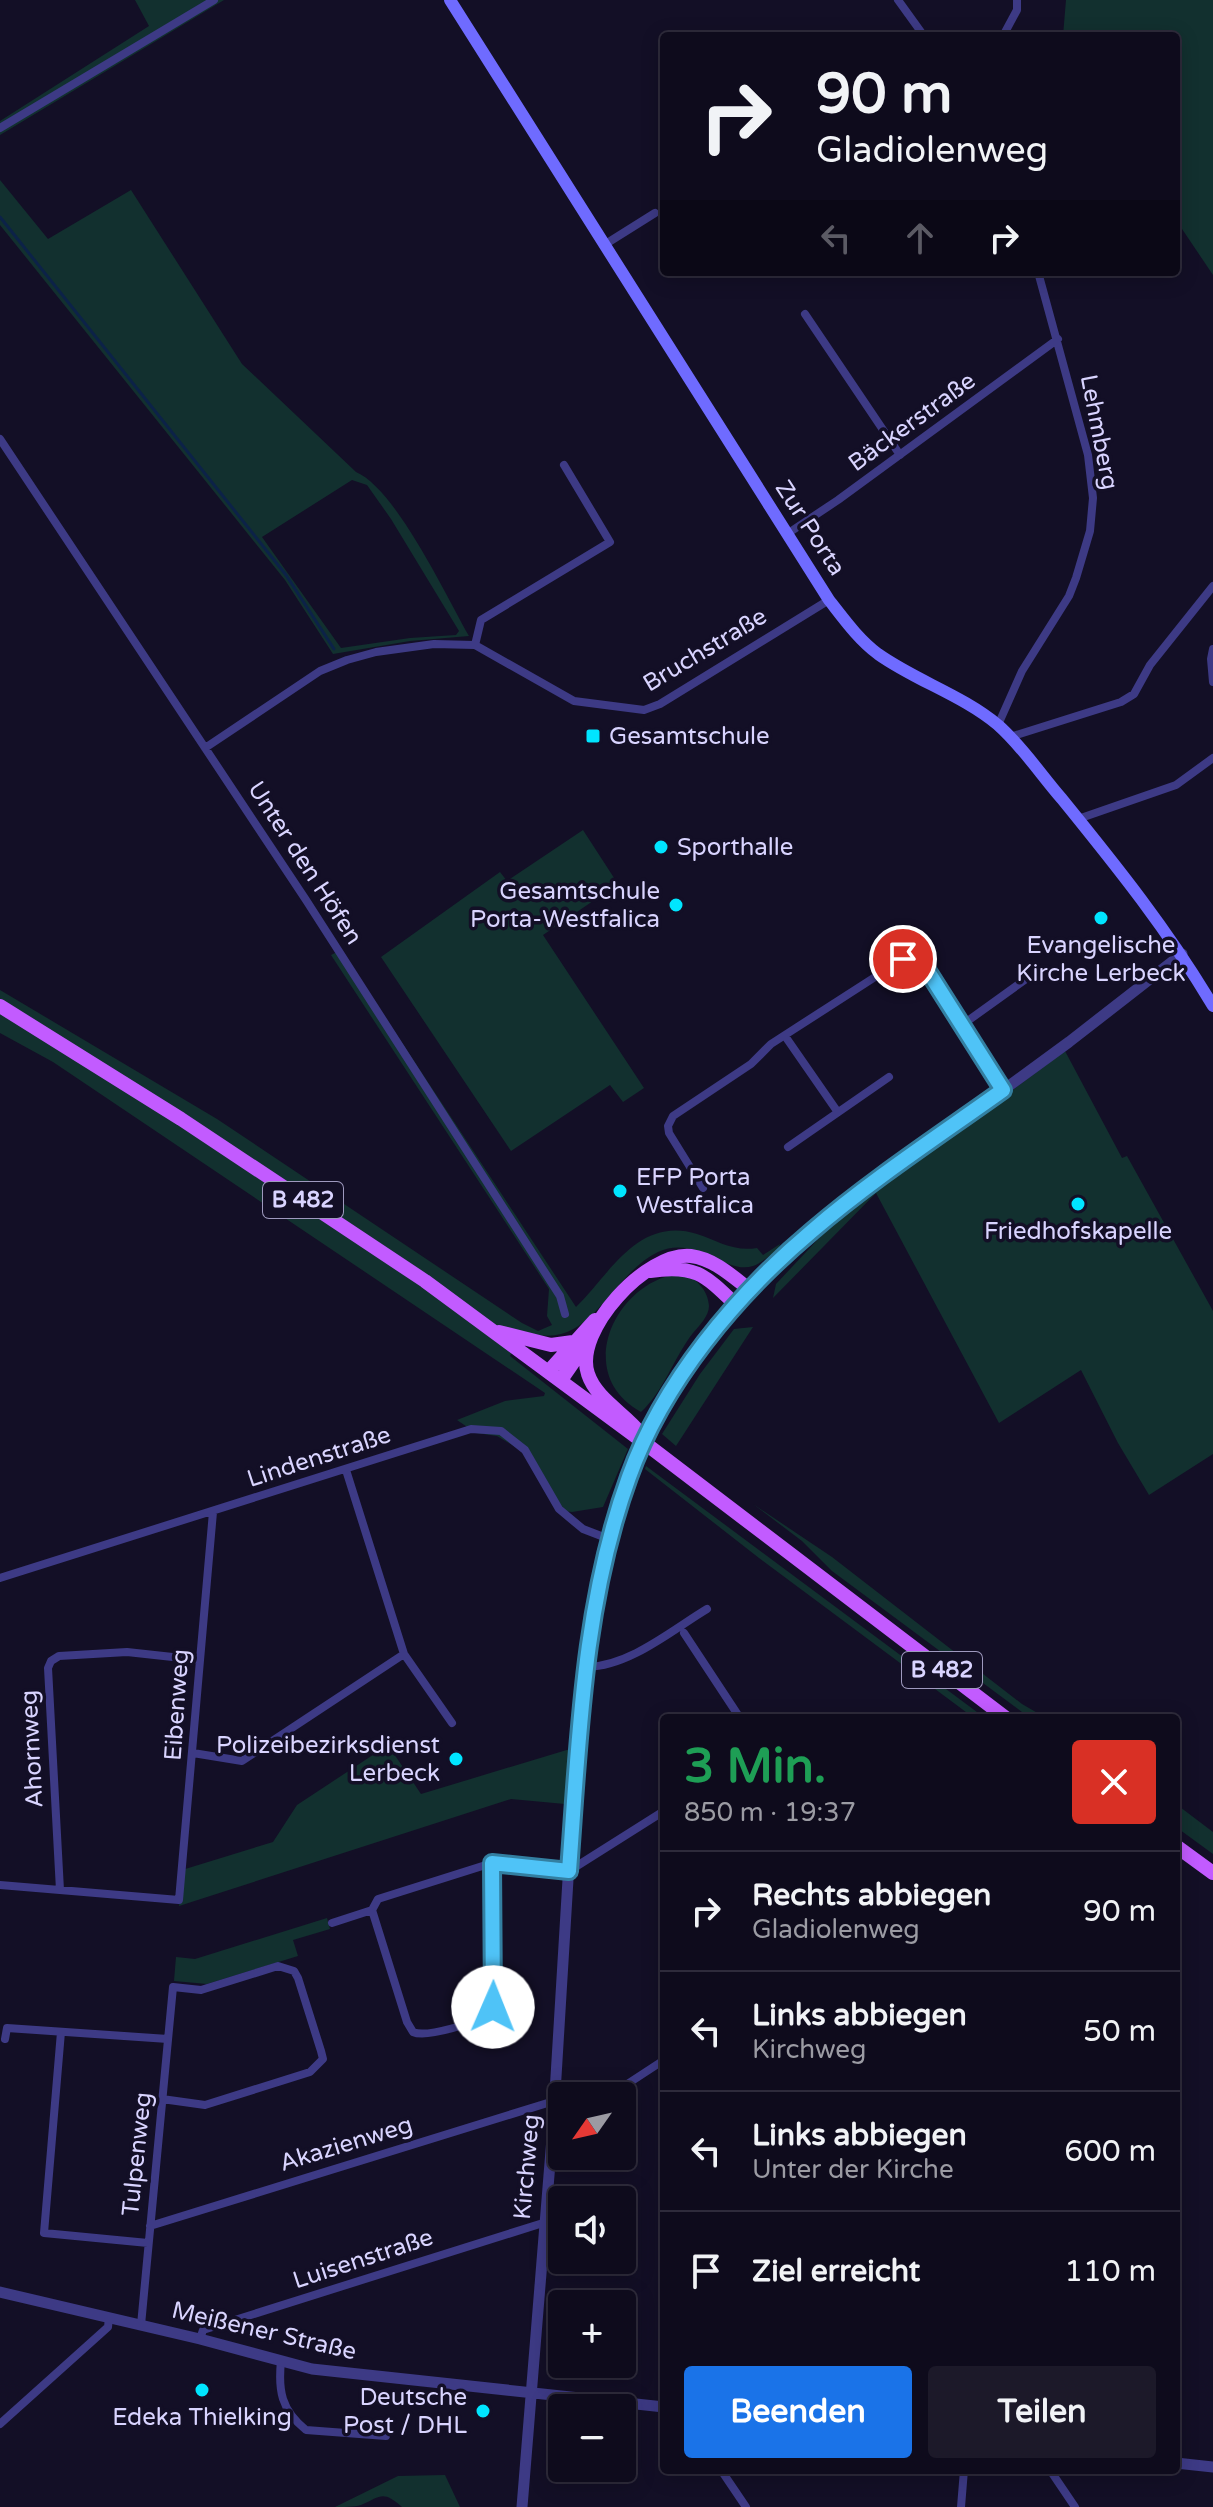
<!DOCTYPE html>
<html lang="de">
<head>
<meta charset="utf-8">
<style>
  :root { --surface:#0e0b1c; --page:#1c1929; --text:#f1f3f6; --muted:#9b9ba3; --line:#2e2b3b; --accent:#1a73e8 }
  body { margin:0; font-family:"Varela Round",sans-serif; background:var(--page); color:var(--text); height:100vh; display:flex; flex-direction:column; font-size:30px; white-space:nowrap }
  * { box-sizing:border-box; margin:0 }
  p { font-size:26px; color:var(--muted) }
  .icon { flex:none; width:44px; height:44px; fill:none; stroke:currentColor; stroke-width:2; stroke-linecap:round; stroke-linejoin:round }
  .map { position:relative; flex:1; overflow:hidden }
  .sheet { position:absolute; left:660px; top:1714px; width:520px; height:760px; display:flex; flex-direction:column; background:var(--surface); border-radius:8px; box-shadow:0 4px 20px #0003,0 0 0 2px var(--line) }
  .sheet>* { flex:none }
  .top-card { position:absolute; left:660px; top:32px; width:520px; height:244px; border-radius:8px; box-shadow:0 4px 20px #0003,0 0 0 2px var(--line); background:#0e0b1c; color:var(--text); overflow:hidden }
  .needle { width:52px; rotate:236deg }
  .controls { position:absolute; left:548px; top:2082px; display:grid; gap:16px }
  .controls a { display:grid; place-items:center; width:88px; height:88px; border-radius:8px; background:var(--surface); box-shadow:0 4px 20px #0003,0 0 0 2px var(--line); font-size:40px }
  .pin { position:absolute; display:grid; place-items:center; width:68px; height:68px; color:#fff; margin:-34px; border:4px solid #fff; border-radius:50%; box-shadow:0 2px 8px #0007 }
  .me { position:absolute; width:88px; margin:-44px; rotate:1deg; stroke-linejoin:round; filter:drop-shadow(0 0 6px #0008) }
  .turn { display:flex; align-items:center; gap:28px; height:168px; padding:0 24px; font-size:36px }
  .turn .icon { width:104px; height:104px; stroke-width:2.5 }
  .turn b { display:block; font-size:56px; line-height:68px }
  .lanes { display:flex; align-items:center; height:76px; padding:0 24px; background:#0003; justify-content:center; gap:40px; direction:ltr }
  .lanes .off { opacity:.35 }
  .round { display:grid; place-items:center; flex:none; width:84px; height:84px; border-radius:8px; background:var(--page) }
  .headline { display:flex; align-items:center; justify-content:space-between; height:136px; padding:0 24px }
  h1 { font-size:48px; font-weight:700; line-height:60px; color:#1e9e55 }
  .cta { display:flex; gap:16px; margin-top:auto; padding:16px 24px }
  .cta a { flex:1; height:92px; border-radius:8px; background:var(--accent); color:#fff; font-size:32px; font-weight:700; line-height:92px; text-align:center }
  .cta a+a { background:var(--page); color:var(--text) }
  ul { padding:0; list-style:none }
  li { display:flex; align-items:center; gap:24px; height:120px; padding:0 24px; border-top:2px solid var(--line) }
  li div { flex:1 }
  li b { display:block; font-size:30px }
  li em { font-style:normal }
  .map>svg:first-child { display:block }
  .green { fill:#12302f; fill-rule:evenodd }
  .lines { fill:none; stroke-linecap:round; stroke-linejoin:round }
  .stream { stroke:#0c2248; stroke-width:3 }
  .minor { stroke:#3d3a85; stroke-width:8 }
  .tertiary { stroke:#3d3a85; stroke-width:11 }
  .secondary { stroke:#6f6bff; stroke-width:12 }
  .primary { stroke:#c25bff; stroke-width:14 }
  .tertiary-bridge { stroke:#3d3a85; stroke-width:11 }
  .route-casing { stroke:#337fa1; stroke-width:20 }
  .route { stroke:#4fc3f7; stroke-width:14 }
  .poi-dot { fill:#00e5ff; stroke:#130f26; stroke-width:3 }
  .labels { text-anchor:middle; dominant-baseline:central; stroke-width:7; stroke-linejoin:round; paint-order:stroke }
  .shield { fill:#130f26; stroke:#9e99be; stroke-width:2 }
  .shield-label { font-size:22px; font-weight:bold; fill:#d9d4ff }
  .street-label { font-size:24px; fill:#d9d4ff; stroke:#130f26 }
  .poi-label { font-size:24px; fill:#d9d4ff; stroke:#130f26; text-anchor:start }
</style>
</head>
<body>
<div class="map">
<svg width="1213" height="2507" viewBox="0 0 1213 2507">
  <rect width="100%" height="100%" fill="#130f26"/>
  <path class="green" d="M 135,0 L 224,0 L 0,135 L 0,121 L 149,26 Z
    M 1066,0 L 1213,0 L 1213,275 L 1176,220 L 1176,36 L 1063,36 Z
    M 0,180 L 48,239 L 131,190 L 242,364 L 356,472 C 396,489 446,596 469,636 L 410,641 L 333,654 L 285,580 L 0,225 ZM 352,480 L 367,485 L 391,519 L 459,631 L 456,635 L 410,638 L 341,648 L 262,537 Z
    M 583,830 L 618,884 L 543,935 L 644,1088 L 623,1102 L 610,1085 L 511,1151 L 381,957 L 500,872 L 507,881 Z
    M 341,950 L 576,1307 C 610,1274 638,1216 697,1234 C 718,1241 734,1252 757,1248 L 763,1255 L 780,1244 L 779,1249 C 771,1254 762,1263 753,1266 C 726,1275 695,1234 658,1252 C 608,1276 590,1356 524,1331 L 510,1356 L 628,1449 L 603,1507 L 572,1512 L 556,1510 L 522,1451 L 497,1436 L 476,1433 L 457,1420 L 505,1401 L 544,1396 L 545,1393 L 53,1062 L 0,1033 L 0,990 L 217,1119 L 522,1323 L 538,1331 L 552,1325 L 547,1316 L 549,1289 L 331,955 Z
    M 1065,1051 L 1122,1158 L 1127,1156 L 1213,1311 L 1213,1454 L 1149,1495 L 1118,1443 L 1081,1370 L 999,1423 L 876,1193 L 773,1298 L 776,1284 L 822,1235 L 863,1201 Z
    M 684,1273 C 697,1280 708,1290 709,1306 C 709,1316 699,1326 693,1333 C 674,1357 664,1391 641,1412 C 571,1374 616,1278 684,1273 Z
    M 753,1327 L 676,1446 L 662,1434 L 700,1374 L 734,1329 Z
    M 646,1466 L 985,1718 L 974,1718 L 759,1558 L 645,1469 Z
    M 753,1504 L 832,1557 L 1022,1704 L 1046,1718 L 1030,1718 L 832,1571 L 802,1541 Z
    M 388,1745 L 421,1794 L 570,1749 L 565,1804 L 511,1799 L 179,1906 L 182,1870 L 273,1842 L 297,1805 Z
    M 1176,1804 L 1213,1832 L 1213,1854 L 1176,1827 Z
    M 327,1918 L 330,1929 L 293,1940 L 298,1956 L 207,1984 L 174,1981 L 176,1957 L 195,1959 Z
    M 445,2475 L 460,2507 L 402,2507 C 383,2490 381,2496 361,2505 C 354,2507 343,2507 335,2507 L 398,2476 Z"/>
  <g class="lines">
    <path class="stream" d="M 0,217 L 286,575 L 334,649"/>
    <path class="minor" d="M 898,0 L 924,36
      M 1003,36 L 1017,10 L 1017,0
      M 0,128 L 214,0
      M 604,245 L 655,213
      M 805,314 L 900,455
      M 0,439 L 306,900 L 560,1296 L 565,1314
      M 787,534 L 838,500 L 1058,339
      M 475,645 L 481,620 L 610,542 L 564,465
      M 1213,649 L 1211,659 L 1213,682
      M 998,725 L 1022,671 L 1069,596 L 1076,578 L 1090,531 L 1093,498 L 1088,455 L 1038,272
      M 1010,737 L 1121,702 L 1134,694 L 1150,665 L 1213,586
      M 205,748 L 320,671 L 347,660 L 376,652 L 434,644 L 475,645 L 574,701 L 644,710 L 660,704 L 829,600
      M 1078,819 L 1176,785 L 1213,758
      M 962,1025 L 1026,979
      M 785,1036 L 837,1111
      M 788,1147 L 889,1077
      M 703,1188 L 669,1133 L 668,1126 L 673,1116 L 751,1064 L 771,1044 L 903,959 L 916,958 L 922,962 L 1003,1090
      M 346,1470 L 404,1654 L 452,1723
      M 0,1578 L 471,1429 L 501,1431 L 525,1450 L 559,1509 L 583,1529 L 609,1539
      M 684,1633 L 740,1718
      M 587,1667 C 630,1666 672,1630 707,1609
      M 193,1753 L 242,1761 L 404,1654
      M 0,1885 L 179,1900 L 213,1512
      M 60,1890 L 48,1668 L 51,1661 L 59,1656 L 127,1652 L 200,1660
      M 372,1910 L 378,1899 L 492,1863 L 569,1871 L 664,1811
      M 332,1923 L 372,1910 L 407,2022 L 413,2032 C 426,2038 477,2023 489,2013 C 493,2009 493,2006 494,2001 L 492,1863
      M 61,2032 L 44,2233 L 148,2243
      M 5,2039 L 7,2028 L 168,2039
      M 609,2096 L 664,2060
      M 150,2226 L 554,2101
      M 141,2325 C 151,2212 163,2100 173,1987 L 201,1990 L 278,1966 L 294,1971 L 298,1978 L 321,2051 L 323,2059 L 310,2072 L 205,2105 L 162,2099
      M 200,2339 L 203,2330 L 543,2223
      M 281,2361 C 278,2390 281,2410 306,2430 L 386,2436
      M 0,2424 L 108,2327 L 109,2318
      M 721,2470 L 746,2507
      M 1050,2470 L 1075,2507
      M 961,2507 L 964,2470"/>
    <path class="tertiary" d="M 659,1412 L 690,1364 L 736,1305 L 812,1230 L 1069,1042 L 1182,954
      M 0,2292 L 200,2339 L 312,2369 L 664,2407
      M 1176,2463 L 1213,2467
      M 522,2507 L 553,2126 L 576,1748 L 598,1586 L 629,1475"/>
    <path class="secondary" d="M 450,0 L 829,600 C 844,619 858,639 878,654 C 916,681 962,695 998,725 C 1022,746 1041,775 1062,799 C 1118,868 1167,929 1213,1006"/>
    <path class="primary" d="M 0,1006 L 181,1119 L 425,1281 L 650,1447 L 1006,1718
      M 650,1271 C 695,1264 705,1275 736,1305
      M 499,1332 L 551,1345 L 573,1342
      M 549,1371 L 595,1320
      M 561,1380 L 586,1344
      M 641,1434 C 626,1414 596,1399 588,1374 C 573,1331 647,1251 691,1256 C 714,1259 732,1276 750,1290
      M 1176,1846 L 1213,1873"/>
    <path class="tertiary-bridge" d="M 629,1475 L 659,1412"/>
  </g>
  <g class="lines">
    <defs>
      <path id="route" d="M 493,2007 L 492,1863 L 569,1871 C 579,1739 583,1603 629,1477 C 663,1382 736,1295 812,1231 C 870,1181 940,1135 1003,1090 L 922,962 L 916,958 L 903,959"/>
    </defs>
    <use href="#route" class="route-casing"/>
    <use href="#route" class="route"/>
  </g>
  <g class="poi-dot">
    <rect x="585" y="728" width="16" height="16" rx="4"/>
    <circle cx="661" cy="847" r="8"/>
    <circle cx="676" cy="905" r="8"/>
    <circle cx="1101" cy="918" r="8"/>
    <circle cx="620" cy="1191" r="8"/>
    <circle cx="1078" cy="1204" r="8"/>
    <circle cx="456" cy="1759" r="8"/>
    <circle cx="202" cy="2390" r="8"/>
    <circle cx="483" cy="2411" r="8"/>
  </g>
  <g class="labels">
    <g class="shield">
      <rect x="263" y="1182" width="80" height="36" rx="6"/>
      <rect x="902" y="1652" width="80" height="36" rx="6"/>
    </g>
    <g class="shield-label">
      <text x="303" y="1200">B 482</text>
      <text x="942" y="1670">B 482</text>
    </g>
    <g class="street-label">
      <text transform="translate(912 422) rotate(-36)">Bäckerstraße</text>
      <text transform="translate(1099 432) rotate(79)">Lehmberg</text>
      <text transform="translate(810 528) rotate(57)">Zur Porta</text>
      <text transform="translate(705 650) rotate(-31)">Bruchstraße</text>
      <text transform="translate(305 863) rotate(57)">Unter den Höfen</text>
      <text transform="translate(319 1457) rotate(-18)">Lindenstraße</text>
      <text transform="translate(177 1705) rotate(-86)">Eibenweg</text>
      <text transform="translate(32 1749) rotate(-93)">Ahornweg</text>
      <text transform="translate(346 2144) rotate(-17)">Akazienweg</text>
      <text transform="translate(137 2154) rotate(-84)">Tulpenweg</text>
      <text transform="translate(527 2167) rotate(-85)">Kirchweg</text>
      <text transform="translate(363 2259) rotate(-18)">Luisenstraße</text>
      <text transform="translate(264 2331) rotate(13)">Meißener Straße</text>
    </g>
    <g class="poi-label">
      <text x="609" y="736">Gesamtschule</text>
      <text x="677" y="847">Sporthalle</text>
      <text x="660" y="891" text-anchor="end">Gesamtschule<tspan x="660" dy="28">Porta-Westfalica</tspan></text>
      <text x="1101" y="945" text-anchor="middle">Evangelische<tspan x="1101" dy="28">Kirche Lerbeck</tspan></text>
      <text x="636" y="1177">EFP Porta<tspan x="636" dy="28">Westfalica</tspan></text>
      <text x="1078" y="1231" text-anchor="middle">Friedhofskapelle</text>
      <text x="440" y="1745" text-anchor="end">Polizeibezirksdienst<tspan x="440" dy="28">Lerbeck</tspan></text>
      <text x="467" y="2397" text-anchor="end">Deutsche<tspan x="467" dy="28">Post / DHL</tspan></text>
      <text x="202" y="2417" text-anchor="middle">Edeka Thielking</text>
    </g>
  </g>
</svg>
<div class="controls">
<a><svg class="needle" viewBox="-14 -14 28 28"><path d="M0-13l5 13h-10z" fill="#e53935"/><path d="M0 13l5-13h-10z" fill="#9b9ba3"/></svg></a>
<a><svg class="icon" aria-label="sound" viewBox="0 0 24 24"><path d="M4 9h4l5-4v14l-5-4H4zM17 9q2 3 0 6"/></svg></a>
<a>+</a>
<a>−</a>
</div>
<div class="pin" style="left:903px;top:959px;background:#d93025"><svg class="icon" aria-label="arrive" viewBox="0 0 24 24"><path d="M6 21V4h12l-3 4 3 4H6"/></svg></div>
<svg class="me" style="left:493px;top:2007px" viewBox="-20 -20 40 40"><circle r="19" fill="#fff"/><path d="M0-13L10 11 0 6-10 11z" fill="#4fc3f7"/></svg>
<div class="top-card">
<div class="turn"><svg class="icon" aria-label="right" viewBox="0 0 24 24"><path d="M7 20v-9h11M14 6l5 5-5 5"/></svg><div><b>90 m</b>Gladiolenweg</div></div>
<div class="lanes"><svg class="icon off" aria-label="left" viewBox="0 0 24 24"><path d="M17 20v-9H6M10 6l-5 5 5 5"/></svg><svg class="icon off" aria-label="ahead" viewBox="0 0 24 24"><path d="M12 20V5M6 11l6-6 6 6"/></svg><svg class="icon" aria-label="right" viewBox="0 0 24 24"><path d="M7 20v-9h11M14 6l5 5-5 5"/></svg></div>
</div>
<section class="sheet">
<div class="headline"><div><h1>3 Min.</h1><p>850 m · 19:37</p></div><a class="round" style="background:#d93025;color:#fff"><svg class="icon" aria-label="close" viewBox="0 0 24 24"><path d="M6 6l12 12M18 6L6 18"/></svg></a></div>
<ul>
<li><svg class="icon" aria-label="right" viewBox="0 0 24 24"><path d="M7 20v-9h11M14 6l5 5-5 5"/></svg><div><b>Rechts abbiegen</b><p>Gladiolenweg</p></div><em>90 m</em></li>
<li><svg class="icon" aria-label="left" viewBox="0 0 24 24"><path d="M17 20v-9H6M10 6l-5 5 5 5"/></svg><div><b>Links abbiegen</b><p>Kirchweg</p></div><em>50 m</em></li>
<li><svg class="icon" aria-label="left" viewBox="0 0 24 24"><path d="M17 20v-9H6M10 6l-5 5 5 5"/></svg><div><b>Links abbiegen</b><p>Unter der Kirche</p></div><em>600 m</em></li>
<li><svg class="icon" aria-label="arrive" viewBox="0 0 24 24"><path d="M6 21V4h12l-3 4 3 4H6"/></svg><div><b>Ziel erreicht</b></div><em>110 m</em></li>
</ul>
<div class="cta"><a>Beenden</a><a>Teilen</a></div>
</section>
</div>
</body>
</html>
